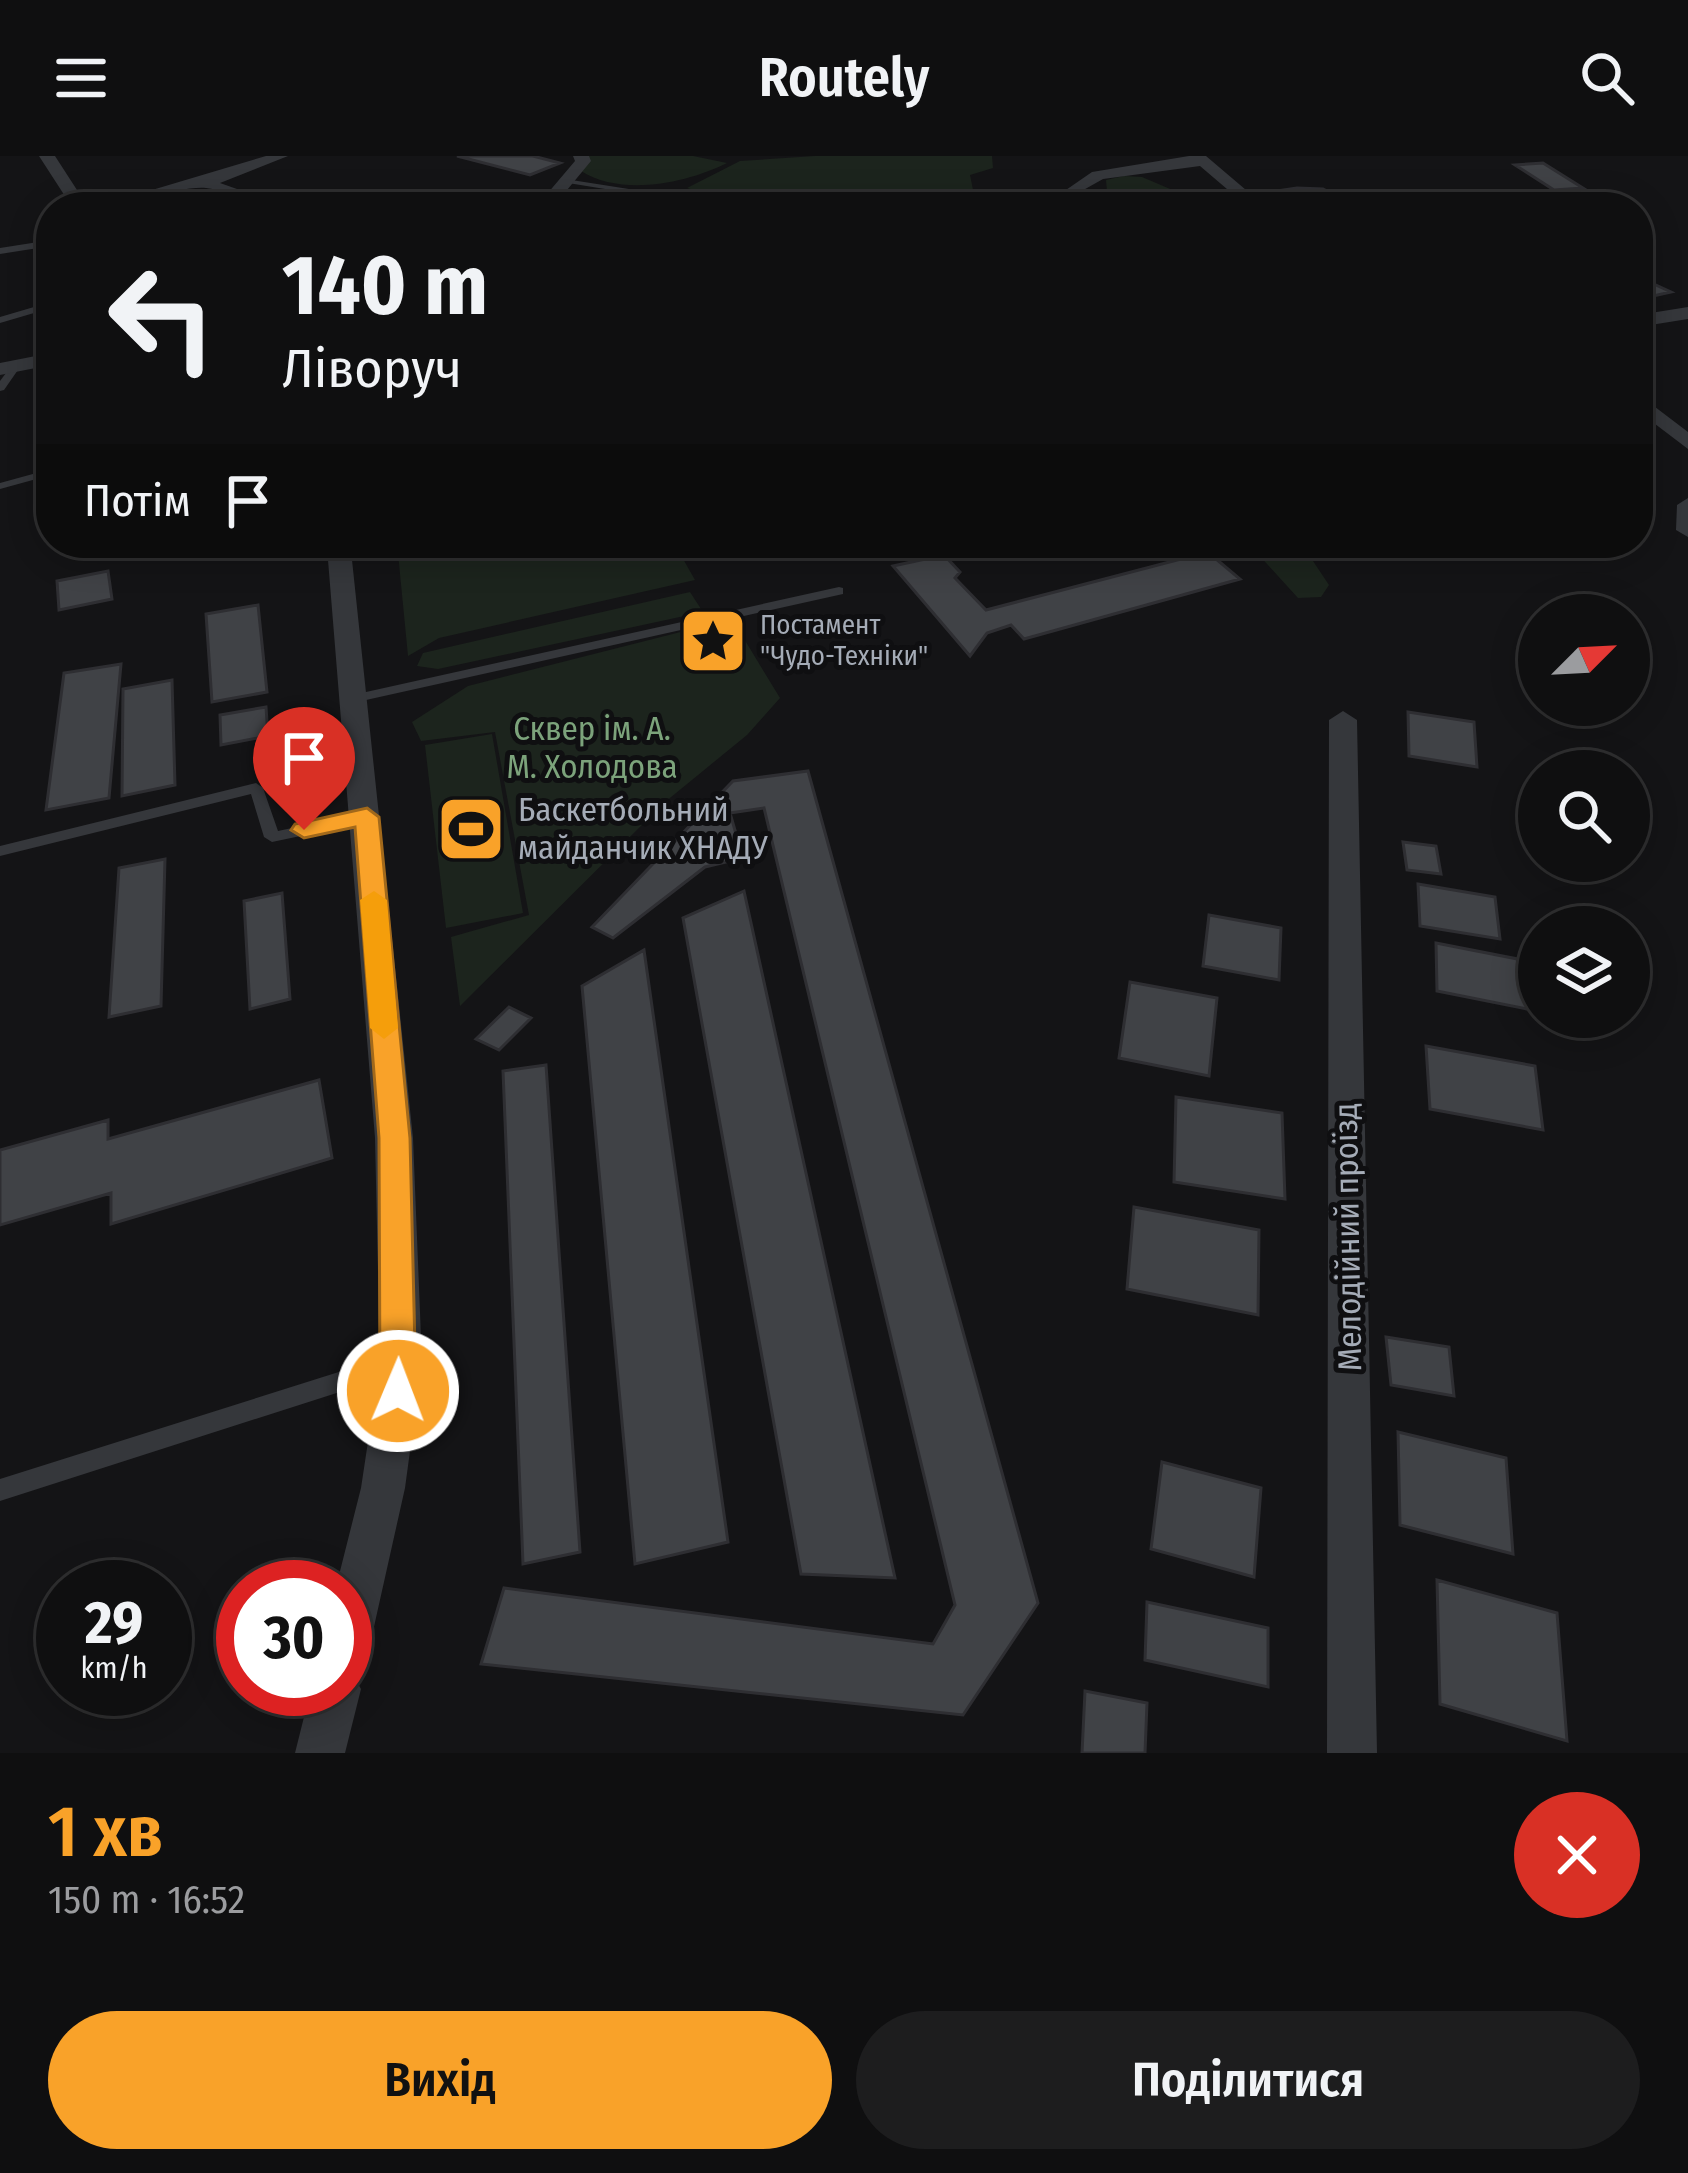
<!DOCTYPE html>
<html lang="uk">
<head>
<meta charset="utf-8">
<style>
  :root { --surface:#0f0f10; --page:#1d1d1e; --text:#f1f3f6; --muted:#9b9c9f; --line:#2f2f30; --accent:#f9a229 }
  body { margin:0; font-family:"Fira Sans Condensed",sans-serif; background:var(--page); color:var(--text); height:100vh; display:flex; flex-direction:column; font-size:45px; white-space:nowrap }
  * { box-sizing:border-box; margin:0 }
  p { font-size:39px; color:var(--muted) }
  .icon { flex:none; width:66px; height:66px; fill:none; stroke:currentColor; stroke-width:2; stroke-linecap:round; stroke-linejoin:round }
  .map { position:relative; height:1597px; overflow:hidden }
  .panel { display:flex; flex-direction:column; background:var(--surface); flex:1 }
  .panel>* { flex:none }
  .guide { position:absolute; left:36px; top:36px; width:1617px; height:366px; border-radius:48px; box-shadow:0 6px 30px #0003,0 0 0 3px var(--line); background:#0f0f10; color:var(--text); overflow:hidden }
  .needle { width:78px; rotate:66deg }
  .controls { position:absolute; left:1518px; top:438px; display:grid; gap:24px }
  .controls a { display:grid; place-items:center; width:132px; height:132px; border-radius:50%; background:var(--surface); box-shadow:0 6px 30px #0003,0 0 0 3px var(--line); font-size:60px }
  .speed { position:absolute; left:36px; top:1404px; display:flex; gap:24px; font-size:60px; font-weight:700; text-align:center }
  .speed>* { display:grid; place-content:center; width:156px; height:156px; border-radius:50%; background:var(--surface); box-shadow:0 6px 30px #0003,0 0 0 3px var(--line); line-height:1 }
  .speed small { font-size:30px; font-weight:400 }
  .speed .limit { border:18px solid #d22; background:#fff; color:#111 }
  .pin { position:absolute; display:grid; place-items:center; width:102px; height:102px; color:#fff; margin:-123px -51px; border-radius:50% 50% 50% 0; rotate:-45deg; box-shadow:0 0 12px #0007 }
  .pin .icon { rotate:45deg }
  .me { position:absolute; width:132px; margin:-66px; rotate:1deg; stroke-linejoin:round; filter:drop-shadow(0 0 9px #0008) }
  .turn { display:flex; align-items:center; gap:42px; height:252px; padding:0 48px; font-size:54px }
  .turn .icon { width:156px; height:156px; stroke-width:2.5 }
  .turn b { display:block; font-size:84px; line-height:102px }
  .then { display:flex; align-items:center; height:114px; padding:0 48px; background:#0003; gap:24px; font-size:45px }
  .round { display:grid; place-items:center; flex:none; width:126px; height:126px; border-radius:63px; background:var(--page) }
  .summary { display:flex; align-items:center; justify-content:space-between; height:204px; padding:0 48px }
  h1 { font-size:72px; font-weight:600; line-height:90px; color:var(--accent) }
  .button { display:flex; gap:24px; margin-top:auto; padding:24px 48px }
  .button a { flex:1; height:138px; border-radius:72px; background:var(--accent); color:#111; font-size:48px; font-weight:600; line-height:138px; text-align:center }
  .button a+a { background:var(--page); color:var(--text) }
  header { display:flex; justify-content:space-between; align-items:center; height:156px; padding:0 48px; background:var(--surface); font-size:54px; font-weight:600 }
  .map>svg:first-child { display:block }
  .green { fill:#1c241d }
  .building { fill:#404246; stroke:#2e2e32; stroke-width:3 }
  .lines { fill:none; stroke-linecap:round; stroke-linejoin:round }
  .service { fill:#35373b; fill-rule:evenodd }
  .minor { fill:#35373b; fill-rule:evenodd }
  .route { fill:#f9a229; stroke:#a2691b; stroke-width:3 }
  .slow { fill:#f59e0b }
  .labels { text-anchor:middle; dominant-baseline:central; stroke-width:10; stroke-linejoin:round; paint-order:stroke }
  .far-poi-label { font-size:27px; fill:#a5acb7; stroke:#0f0f11; text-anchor:start }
  .park-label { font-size:33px; fill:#7ca37b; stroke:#0f0f11 }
  .poi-label { font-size:33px; fill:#a5acb7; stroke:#0f0f11; text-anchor:start }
  .street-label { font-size:33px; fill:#a5acb7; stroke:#0f0f11 }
</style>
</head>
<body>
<header><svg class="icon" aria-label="menu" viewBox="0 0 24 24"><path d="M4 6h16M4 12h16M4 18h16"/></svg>Routely<svg class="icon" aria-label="search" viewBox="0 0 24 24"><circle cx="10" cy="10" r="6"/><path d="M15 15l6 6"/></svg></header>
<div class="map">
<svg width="1688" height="1597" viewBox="0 0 1688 1597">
  <rect width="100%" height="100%" fill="#141416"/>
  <path class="green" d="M 586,0 L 693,0 L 727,7 C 687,27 622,41 581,15 Z
    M 815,0 L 992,0 L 993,12 L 970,19 L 974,39 L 956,51 L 748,51 L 687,32 L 740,5 Z
    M 1124,20 L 1142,21 L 1182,38 L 1185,44 L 1176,51 L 1124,51 L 1107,36 L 1106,24 Z
    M 397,387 L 674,387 L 695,424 L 439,482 L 408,500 Z
    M 1248,387 L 1301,387 L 1329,429 L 1321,441 L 1298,442 Z
    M 690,436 L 703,456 L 438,513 L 417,510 L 423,497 Z
    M 732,463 L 780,542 L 747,579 L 665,646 L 460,850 L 451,781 L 529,759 L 495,576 L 421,585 L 412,566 L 468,530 Z
    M 492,578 L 523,757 L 446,772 L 425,589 Z"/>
  <path class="building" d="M 457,0 L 533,0 L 560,7 L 530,19 Z
    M 1543,7 L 1583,32 L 1554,34 L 1515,9 Z
    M 1297,32 L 1323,33 L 1336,40 L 1304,45 L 1283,34 Z
    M 211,35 L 249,48 L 231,51 L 197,39 Z
    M 487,39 L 530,41 L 522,51 L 476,51 Z
    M 595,42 L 611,42 L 675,51 L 582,51 Z
    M 1645,124 L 1671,136 L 1640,143 L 1638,125 Z
    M 1197,387 L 1240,423 L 1024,483 L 1011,469 L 987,477 L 970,500 L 893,410 L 944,399 L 960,416 L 955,422 L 986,454 L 1181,403 L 1171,394 Z
    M 108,415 L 112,443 L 59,454 L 57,425 Z
    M 258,449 L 267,536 L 212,546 L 206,458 Z
    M 121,508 L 109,642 L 46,654 L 64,517 Z
    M 172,524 L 175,629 L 122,640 L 123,533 Z
    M 266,551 L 268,580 L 221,589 L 220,559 Z
    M 1408,556 L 1474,566 L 1477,611 L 1409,600 Z
    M 808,615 L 1038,1447 L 963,1559 L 481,1508 L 504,1432 L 933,1488 L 955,1449 L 764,652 L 730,657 L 743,702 L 705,711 L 613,782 L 592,771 L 733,625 Z
    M 1403,686 L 1436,690 L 1441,718 L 1407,714 Z
    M 165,703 L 161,850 L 109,861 L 119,712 Z
    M 1418,728 L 1495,741 L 1500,783 L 1420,770 Z
    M 744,735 L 895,1422 L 801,1418 L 683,762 Z
    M 282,737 L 290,843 L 250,853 L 244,745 Z
    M 1209,759 L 1281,772 L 1279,824 L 1203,810 Z
    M 1436,787 L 1533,806 L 1537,855 L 1437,835 Z
    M 644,794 L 728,1386 L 635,1408 L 582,830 Z
    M 1130,826 L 1217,842 L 1209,920 L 1119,902 Z
    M 509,851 L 531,862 L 499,894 L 476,883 Z
    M 1426,890 L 1535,910 L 1543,974 L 1430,953 Z
    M 546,909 L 580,1396 L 523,1408 L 503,915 Z
    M 319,924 L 332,1002 L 111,1068 L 111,1037 L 0,1069 L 0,994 L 108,964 L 108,983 Z
    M 1176,941 L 1282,957 L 1285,1043 L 1174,1026 Z
    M 1134,1051 L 1259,1074 L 1258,1159 L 1127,1133 Z
    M 1386,1181 L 1449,1191 L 1454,1240 L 1391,1229 Z
    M 1398,1276 L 1506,1302 L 1513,1398 L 1400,1369 Z
    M 1162,1306 L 1261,1332 L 1254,1421 L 1151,1393 Z
    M 1437,1424 L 1557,1457 L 1567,1585 L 1440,1548 Z
    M 1147,1446 L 1268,1472 L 1268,1531 L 1145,1504 Z
    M 1085,1535 L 1147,1547 L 1145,1597 L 1082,1597 Z"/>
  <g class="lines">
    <path class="service" d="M 565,23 L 731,49 L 735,51 L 716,51 L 568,27 Z
      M 51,84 L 51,90 L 0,98 L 0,92 Z
      M 51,146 L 51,152 L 0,167 L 0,161 Z
      M 12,209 L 20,211 L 4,234 L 0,235 L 0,225 Z
      M 51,313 L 51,319 L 0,333 L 0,327 Z
      M 839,431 L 843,432 L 843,438 L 357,546 L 350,542 L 357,538 Z
      M 256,627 L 263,632 L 278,675 L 367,656 L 374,661 L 367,666 L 272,686 L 264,681 L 251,638 L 0,700 L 0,690 Z
      M 399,1197 L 406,1200 L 410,1207 L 406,1214 L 399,1217 L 0,1345 L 0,1323 Z"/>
    <path class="minor" d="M 39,0 L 55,0 L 88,51 L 72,51 Z
      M 266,0 L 288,0 L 220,27 L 288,51 C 258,51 235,35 206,32 C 175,30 131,51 95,51 Z
      M 573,0 L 589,0 L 591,5 L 553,51 L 536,51 L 575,5 Z
      M 1189,0 L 1206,0 L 1266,51 L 1248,51 L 1200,10 L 1103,23 L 1071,41 L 1063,36 L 1092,16 Z
      M 1688,151 L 1688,163 L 1638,171 L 1638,159 Z
      M 51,197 L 51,209 L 0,219 L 0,207 Z
      M 1638,238 L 1688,276 L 1688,293 L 1638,255 Z
      M 1688,342 L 1688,381 L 1676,374 L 1677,349 Z
      M 318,387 L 342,387 L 352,404 L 413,982 L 422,1206 L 405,1332 L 369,1493 L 362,1510 L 351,1515 L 361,1533 L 345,1597 L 295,1597 L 311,1533 L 345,1533 L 345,1431 L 336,1431 L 361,1332 L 380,1206 L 375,982 L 328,404 Z
      M 1343,555 L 1357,564 L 1377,1597 L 1327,1597 L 1329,564 Z"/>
  </g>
  <path class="route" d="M 367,652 L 379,661 L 410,982 L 416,1235 L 411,1247 L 398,1252 L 386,1247 L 380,1235 L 379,982 L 355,671 L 304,682 L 291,674 L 295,668 Z"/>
  <path class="slow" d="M 374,735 L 387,744 L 398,872 L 384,883 L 370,872 L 360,744 Z"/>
  <defs>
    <symbol id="sight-square" viewBox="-11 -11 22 22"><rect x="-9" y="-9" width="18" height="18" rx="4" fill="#f9a229" stroke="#0f0f11"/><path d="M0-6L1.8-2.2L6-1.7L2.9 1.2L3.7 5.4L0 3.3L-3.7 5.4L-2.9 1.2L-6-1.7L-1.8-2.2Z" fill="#111"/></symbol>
    <symbol id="stadium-square" viewBox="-11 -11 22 22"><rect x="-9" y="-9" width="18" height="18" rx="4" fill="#f9a229" stroke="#0f0f11"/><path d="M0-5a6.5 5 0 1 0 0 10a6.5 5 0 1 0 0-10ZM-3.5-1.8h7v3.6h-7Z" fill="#111"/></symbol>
  </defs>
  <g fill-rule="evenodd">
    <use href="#sight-square" x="675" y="447" width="76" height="76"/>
    <use href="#stadium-square" x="433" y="635" width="76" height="76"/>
  </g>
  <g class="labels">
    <g class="far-poi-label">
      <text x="760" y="469">Постамент<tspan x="760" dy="31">"Чудо-Техніки"</tspan></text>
    </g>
    <g class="park-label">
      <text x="592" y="573">Сквер ім. А.<tspan x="592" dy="38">М. Холодова</tspan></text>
    </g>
    <g class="poi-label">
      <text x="518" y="654">Баскетбольний<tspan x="518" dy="38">майданчик ХНАДУ</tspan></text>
    </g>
    <g class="street-label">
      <text transform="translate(1348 1081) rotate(-91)">Мелодійний проїзд</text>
    </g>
  </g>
</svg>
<div class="controls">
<a><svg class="needle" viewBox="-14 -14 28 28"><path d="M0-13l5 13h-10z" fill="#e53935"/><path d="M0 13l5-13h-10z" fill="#9b9c9f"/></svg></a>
<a><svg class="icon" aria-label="search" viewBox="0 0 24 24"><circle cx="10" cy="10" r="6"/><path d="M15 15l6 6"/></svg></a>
<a><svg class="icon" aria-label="layers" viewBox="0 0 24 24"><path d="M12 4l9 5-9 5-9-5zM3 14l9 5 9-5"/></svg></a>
</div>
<div class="speed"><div>29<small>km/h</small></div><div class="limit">30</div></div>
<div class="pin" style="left:304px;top:674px;background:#d93025"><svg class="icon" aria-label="arrive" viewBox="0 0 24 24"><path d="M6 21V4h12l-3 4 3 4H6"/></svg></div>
<svg class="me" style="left:398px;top:1235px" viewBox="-20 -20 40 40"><circle r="17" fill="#f9a229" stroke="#fff" stroke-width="3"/><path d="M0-11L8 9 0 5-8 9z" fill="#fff"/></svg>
<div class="guide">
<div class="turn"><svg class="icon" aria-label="left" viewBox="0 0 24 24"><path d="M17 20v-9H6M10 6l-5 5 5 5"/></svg><div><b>140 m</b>Ліворуч</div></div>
<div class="then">Потім<svg class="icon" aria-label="arrive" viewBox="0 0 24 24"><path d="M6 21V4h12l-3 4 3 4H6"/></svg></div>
</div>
</div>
<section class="panel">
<div class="summary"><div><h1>1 хв</h1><p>150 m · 16:52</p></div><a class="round" style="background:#d93025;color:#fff"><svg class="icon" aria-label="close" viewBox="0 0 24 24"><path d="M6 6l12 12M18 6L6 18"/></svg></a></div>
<div class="button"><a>Вихід</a><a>Поділитися</a></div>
</section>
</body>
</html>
